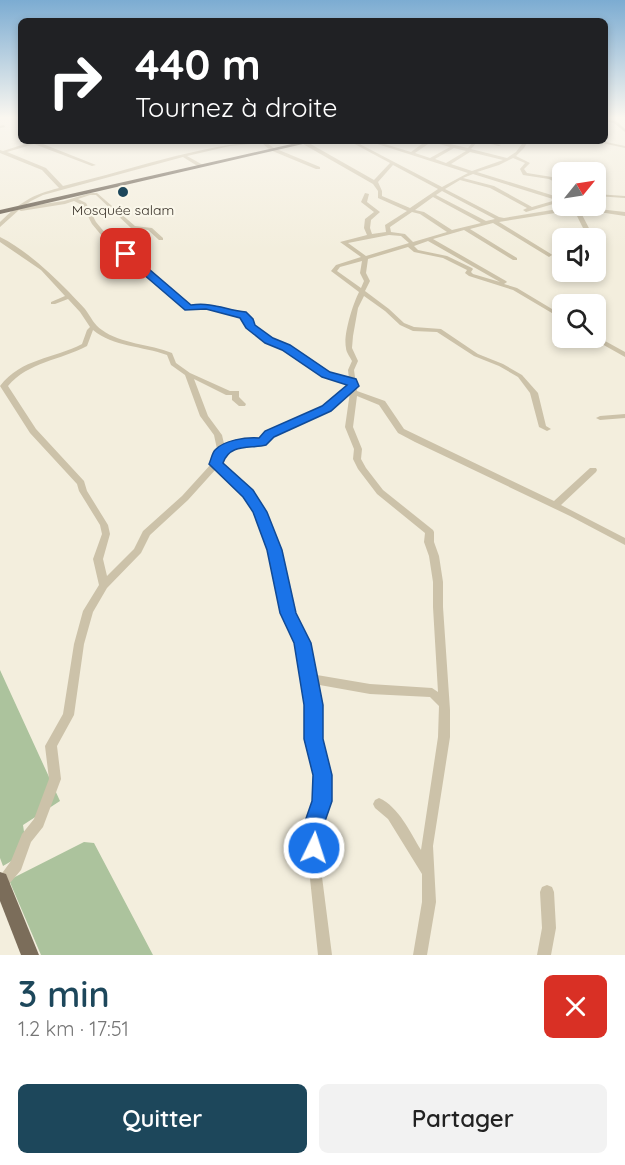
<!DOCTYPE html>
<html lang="fr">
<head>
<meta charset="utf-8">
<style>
  :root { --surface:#fff; --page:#f2f2f2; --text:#222; --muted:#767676; --accent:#1d475b }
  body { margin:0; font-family:Quicksand,sans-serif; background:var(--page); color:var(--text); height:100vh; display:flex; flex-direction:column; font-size:22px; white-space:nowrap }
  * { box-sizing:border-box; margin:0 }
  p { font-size:20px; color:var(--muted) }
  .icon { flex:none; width:33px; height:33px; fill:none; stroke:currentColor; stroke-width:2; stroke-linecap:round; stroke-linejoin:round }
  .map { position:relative; height:955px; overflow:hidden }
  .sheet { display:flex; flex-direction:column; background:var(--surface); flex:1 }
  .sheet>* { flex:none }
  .banner { position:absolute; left:18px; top:18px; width:590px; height:126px; border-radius:9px; box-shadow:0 3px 9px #0003; background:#202124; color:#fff; overflow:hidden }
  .needle { width:39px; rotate:60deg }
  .tools { position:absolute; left:552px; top:162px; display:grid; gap:12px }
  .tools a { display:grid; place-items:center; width:54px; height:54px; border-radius:9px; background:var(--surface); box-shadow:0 3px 9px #0003; font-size:30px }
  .pin { position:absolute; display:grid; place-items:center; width:51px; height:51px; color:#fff; margin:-26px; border-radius:12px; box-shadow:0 3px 9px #0006 }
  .me { position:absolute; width:66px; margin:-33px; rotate:4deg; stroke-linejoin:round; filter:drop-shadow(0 0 4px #0008) }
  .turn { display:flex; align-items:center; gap:21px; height:126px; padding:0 18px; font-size:27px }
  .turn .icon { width:78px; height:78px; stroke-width:2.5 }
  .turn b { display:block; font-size:42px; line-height:51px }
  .round { display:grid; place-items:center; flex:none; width:63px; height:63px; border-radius:9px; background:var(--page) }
  .head { display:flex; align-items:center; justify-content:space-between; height:102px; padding:0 18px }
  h1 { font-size:36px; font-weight:600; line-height:45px; color:var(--accent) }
  .action { display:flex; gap:12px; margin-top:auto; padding:12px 18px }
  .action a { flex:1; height:69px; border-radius:9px; background:var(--accent); color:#fff; font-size:24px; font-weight:600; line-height:69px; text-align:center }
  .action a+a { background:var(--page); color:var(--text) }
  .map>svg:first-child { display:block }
  .green { fill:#acc39d }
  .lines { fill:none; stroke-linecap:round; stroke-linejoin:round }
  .minor { fill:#ccc2a9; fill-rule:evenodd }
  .major { fill:#7b6d5a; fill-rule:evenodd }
  .highway { fill:#5a4f40; fill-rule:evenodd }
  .route { fill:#1a73e8; stroke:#114b97; stroke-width:1.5 }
  .poi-dot { fill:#1d475b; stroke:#faf7ea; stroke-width:2 }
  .labels { text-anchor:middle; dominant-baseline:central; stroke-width:4.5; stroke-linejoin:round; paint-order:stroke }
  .far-poi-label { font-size:14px; fill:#393229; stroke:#faf7ea }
</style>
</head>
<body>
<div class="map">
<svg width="625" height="955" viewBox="0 0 625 955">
  <rect width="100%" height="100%" fill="#f3eedd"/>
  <path class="green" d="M 0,670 L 60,801 L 23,825 L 27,852 L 3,866 L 0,858 Z
    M 84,842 L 94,843 L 153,955 L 41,955 L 9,880 Z"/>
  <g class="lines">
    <path class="minor" d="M 604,119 L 616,121 L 625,129 L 625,132 L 614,123 L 604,121 Z
      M 4,125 L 5,127 L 0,128 L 0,126 Z
      M 34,141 L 40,141 L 38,142 L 96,165 L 92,166 L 34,144 L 7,152 L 46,168 L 63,186 C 92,179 120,171 149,163 C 192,152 233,141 277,141 L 267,143 L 274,148 L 320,167 L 320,169 L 316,169 L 270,150 L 262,143 L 230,146 L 187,156 L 203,165 L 203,167 L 199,167 L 183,157 L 43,195 L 31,201 L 22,207 L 64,201 L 90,193 L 97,193 L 135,226 L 152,228 L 163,238 L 163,240 L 159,240 L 148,230 L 131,228 L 96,195 L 90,195 L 78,199 L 86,203 L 96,222 L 116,246 L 128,253 L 189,306 C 202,305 213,305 225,308 C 232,310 237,314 244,314 L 251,320 L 253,325 L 271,340 L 288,346 L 328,373 L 349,379 L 348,370 L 352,361 C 350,357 346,352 346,348 C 343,335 353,304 359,292 L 331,271 L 336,265 L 361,257 L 340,242 L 367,235 L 364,228 L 365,219 L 374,212 L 361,202 L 365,193 L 369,194 L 367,202 L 380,212 L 371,220 L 370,228 L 372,234 L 386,232 L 385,225 L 407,211 L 378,198 L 378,191 L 373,184 L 303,144 L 303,142 L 307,142 L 374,180 L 390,163 L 349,141 L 354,141 L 442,187 L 468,173 L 368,141 L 375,141 L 411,152 L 426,141 L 437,141 L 468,148 L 474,141 L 486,141 L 501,145 L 499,146 L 478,141 L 471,149 L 507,158 L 516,152 L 524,141 L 528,141 L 524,148 L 516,156 L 530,163 L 524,169 L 527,173 L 552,177 L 562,183 L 562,186 L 549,179 L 523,175 L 520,169 L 525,163 L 513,158 L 499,165 L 477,172 L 561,198 L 562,199 L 562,202 L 560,202 L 526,212 L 523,210 L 527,208 L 490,188 L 460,180 L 445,189 L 499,217 L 504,218 L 570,207 L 572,206 L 625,212 L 625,216 L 579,209 L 591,232 L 588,234 L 585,232 L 574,210 L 499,222 L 551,254 L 552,255 L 549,257 L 493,223 L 470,229 L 517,258 L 517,260 L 513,260 L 464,230 L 433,239 L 506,281 L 507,282 L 504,284 L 517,288 L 562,315 L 562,319 L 513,290 L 469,276 L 465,273 L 467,270 L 443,258 L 414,252 L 408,247 L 368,259 L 366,273 L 370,281 L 365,291 L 389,309 L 404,323 L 414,327 L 441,329 L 478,354 L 503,364 L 522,375 L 538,393 L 546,426 L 551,429 L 547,431 L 539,427 L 530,393 L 518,377 L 499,366 L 474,356 L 437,332 L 413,331 L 400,325 L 385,311 L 364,296 L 358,308 L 353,336 L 352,348 L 358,361 L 354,370 L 357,391 L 385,401 L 404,429 L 554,501 L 590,468 L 596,468 L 597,470 L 596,472 L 561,505 L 625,538 L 625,545 L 570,516 L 415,442 L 398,433 L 379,405 L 357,396 L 353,427 L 362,449 L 361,459 L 366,468 L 383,490 L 433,530 L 434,532 L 434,542 L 439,556 L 443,582 L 443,607 L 450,710 L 450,737 L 433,846 L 436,902 L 427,955 L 413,955 L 422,902 L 422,874 L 388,819 L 375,808 L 373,804 L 375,800 L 379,798 C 399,807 410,832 421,850 L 438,737 L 439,706 L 430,697 L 370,694 L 314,684 L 318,705 L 320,739 L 328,775 L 328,801 L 319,827 L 321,869 L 332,955 L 318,955 L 309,869 L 307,827 L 316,801 L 316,775 L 308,739 L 308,705 L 301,674 L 298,643 L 283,613 L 270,550 L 256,512 L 245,496 L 216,469 L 188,500 L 150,535 L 141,553 L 107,588 L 93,612 L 84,644 L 74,715 L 57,746 L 61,779 L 43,827 L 31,842 L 21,870 L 10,883 L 9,890 L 4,892 L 0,890 L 0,876 L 11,861 L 22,834 L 34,819 L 49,779 L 45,746 L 63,714 L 74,644 L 83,611 L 99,585 L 93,559 L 102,534 L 100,525 L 79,491 L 77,484 L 30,433 L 0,386 C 22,358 53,359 82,344 L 87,330 L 90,327 L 80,312 L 68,299 L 55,304 L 51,304 L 51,302 L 65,296 L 41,270 L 0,242 L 0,237 C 26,250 49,272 69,292 C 74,298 80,303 85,309 C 91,317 94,325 102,330 C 121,344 150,344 172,353 L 176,363 L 190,373 L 230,391 L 239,391 L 239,397 L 246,404 L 245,406 L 239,406 L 232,400 L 232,395 L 226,395 L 194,379 L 208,416 L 222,435 L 225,448 L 247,439 L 260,439 L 266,432 L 323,407 L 350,385 L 324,375 L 284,348 L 267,342 L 248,327 L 246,322 L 241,317 C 231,318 219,309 206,308 C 200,308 193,310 186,309 L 124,255 L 112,248 L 92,224 L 82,205 L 74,201 L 65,204 L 21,211 L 19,210 L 0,227 L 0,222 C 21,202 31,195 59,188 L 42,170 L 0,153 L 0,150 L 3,151 ZM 431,142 L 432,142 L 450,147 L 430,158 L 415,153 ZM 454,148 L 466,151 L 446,163 L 435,159 ZM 470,152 L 503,160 L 472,171 L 451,164 ZM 393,165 L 438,189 L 410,208 L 382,196 L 382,191 L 378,182 ZM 473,174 L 556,200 L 532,207 L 494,186 L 463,178 ZM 442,191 L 495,219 L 486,221 L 436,195 ZM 433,197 L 481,223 L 452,230 L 424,212 L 415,210 ZM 412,212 L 420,214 L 447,232 L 413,242 L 405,234 L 391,232 L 390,227 ZM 389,235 L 401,236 L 409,243 L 366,256 L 348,243 ZM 428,241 L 500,282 L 473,274 L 471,272 L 473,269 L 472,268 L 447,256 L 418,250 L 414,246 ZM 362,261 L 360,273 L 364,281 L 361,288 L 337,271 L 340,267 ZM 93,330 C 113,347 143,346 167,355 L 171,365 L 185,375 L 200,416 L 214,435 L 217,449 L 212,463 L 182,496 L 143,531 L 134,549 L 107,576 L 103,559 L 110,534 L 108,525 L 87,491 L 84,481 L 36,429 L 8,386 C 28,362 61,360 87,346 ZM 350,392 L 345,427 L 354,449 L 353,459 L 358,469 L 377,494 L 425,533 L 424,542 L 429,556 L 433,582 L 433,607 L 438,692 L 432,688 L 370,684 L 311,674 L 308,643 L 293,613 L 280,550 L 264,512 L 251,492 L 220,463 L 223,455 L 248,444 L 265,444 L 272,436 L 329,411 Z
      M 593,141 L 601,141 L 625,146 L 625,148 Z
      M 586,169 L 588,169 L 588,171 L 583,172 L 578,172 Z
      M 596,194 L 625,196 L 625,198 L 596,196 Z
      M 596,336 L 625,352 L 625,357 L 593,339 L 592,338 L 596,338 Z
      M 625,414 L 625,418 L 600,420 L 596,418 L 600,416 Z
      M 547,885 L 552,887 L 554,892 L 556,928 L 551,955 L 537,955 L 542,928 L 540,892 L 542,887 Z"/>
    <path class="major" d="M 0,872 L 6,874 L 39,955 L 21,955 L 0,901 Z"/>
    <path class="highway" d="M 305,141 L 316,141 L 0,214 L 0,210 Z"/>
  </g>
  <linearGradient id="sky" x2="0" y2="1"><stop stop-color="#7cacd2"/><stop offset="0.47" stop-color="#faf7f0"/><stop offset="1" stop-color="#faf7f0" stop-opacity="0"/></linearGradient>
  <rect width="625" height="250" fill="url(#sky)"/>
  <path class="route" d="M 122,252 L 129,252 L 191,305 C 213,302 226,310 246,312 L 253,319 L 255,325 L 273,338 L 290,345 L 330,372 L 356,379 L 359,386 L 331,411 L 274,437 L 266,445 C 250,449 230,443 223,463 L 253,490 L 267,512 L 282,550 L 296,613 L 311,643 L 323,705 L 323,739 L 332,775 L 332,801 L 323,827 L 325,848 L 321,855 L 314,859 L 307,855 L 304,848 L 303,827 L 312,801 L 313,775 L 304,739 L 304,705 L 294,643 L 280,613 L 267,550 L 253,512 L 243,497 L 209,464 C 211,460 212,453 215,450 C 224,440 246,437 259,438 L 265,431 L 322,406 L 347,385 L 322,377 L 282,350 L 265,343 L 246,328 L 240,318 L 206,309 L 185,310 L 122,256 Z"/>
  <circle class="poi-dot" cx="123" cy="192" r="6"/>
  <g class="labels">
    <g class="far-poi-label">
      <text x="123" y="210">Mosquée salam</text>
    </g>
  </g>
</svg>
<div class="tools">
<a><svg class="needle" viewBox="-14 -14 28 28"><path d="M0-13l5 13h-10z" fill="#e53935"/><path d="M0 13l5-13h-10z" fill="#767676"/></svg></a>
<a><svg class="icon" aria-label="sound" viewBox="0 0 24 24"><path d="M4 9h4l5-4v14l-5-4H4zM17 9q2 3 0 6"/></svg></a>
<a><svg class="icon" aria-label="search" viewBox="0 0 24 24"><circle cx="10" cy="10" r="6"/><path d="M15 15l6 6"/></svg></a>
</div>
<div class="pin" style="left:126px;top:254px;background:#d93025"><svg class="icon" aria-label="arrive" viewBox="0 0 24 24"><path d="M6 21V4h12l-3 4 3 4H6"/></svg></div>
<svg class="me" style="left:314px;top:848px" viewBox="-20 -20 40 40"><circle r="17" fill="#1a73e8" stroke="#fff" stroke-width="3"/><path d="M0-11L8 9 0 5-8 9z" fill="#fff"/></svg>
<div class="banner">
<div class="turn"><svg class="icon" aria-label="right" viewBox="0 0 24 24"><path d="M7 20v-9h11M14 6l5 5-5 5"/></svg><div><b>440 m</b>Tournez à droite</div></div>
</div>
</div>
<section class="sheet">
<div class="head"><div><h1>3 min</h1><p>1.2 km · 17:51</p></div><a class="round" style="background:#d93025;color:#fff"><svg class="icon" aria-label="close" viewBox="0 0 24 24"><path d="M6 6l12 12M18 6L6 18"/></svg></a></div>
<div class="action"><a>Quitter</a><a>Partager</a></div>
</section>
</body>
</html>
